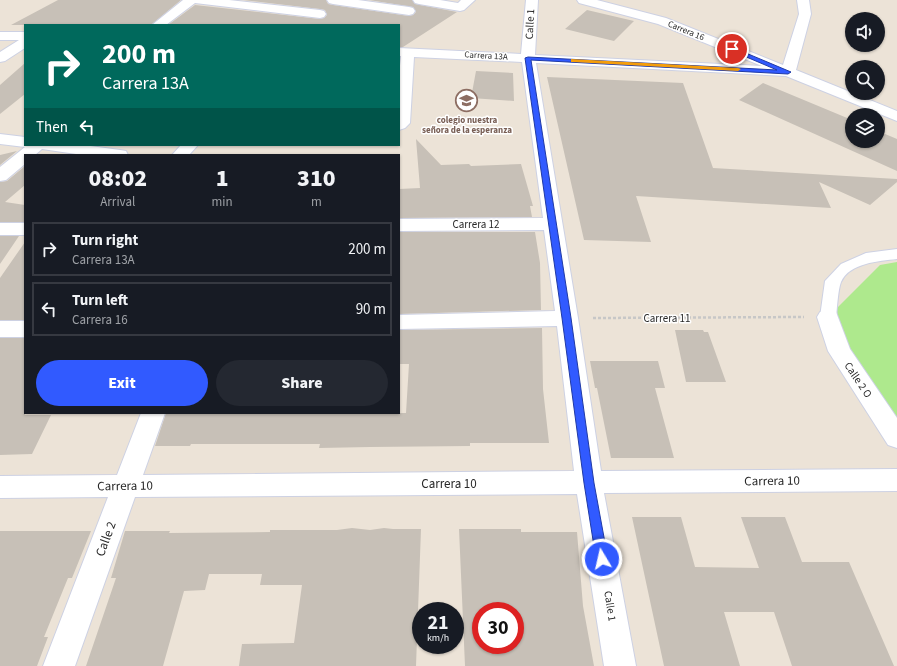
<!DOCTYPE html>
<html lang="en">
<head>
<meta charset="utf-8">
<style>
  :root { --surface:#171b24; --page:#242831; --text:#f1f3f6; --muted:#9ea1a6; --line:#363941; --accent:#315aff }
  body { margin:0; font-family:"Source Sans 3",sans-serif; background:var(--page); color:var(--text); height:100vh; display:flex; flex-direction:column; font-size:15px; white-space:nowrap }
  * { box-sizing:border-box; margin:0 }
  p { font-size:13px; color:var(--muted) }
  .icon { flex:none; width:22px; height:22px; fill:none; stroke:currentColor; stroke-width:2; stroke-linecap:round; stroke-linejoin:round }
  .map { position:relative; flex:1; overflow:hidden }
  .drawer { position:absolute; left:24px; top:154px; width:376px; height:260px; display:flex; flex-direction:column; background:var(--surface); border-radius:0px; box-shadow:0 1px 3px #0004 }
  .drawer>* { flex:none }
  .guide { position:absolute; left:24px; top:24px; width:376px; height:122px; border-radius:0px; box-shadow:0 1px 3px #0004; background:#00695c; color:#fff; overflow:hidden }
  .controls { position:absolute; left:845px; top:12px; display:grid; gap:8px }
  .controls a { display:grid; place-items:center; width:40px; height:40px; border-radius:50%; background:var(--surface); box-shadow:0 1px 3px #0004; font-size:20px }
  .speed { position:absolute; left:412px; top:602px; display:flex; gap:8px; font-size:20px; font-weight:700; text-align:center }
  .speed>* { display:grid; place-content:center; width:52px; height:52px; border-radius:50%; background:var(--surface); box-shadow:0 1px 3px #0004; line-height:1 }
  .speed small { font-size:10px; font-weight:400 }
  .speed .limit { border:6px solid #d22; background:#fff; color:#111 }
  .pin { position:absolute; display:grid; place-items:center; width:34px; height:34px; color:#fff; margin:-17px; border:2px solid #fff; border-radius:50%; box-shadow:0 1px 4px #0007 }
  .me { position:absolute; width:44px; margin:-22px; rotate:351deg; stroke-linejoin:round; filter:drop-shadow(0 0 3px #0008) }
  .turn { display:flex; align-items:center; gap:14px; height:84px; padding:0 12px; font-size:18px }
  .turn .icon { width:52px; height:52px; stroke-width:2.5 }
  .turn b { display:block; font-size:28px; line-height:34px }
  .then { display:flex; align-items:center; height:38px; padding:0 12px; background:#0003; gap:8px; font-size:15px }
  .eta { display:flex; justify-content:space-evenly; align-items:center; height:68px; text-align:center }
  .eta b { font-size:24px; font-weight:800; line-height:28px }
  .action { display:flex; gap:8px; margin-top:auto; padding:8px 12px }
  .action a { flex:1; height:46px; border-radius:24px; background:var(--accent); color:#fff; font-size:16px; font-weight:800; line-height:46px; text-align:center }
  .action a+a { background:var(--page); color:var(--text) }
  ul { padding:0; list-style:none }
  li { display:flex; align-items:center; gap:12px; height:54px; margin:0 8px 6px; padding:0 4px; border:2px solid var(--line); border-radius:0px }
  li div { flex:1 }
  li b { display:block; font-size:15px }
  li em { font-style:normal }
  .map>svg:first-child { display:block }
  .green { fill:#aee98d }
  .building { fill:#c7c0b7; fill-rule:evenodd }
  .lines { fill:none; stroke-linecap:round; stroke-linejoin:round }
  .lane-casing { stroke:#cdd1e3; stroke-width:2 }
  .street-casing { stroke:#cdd1e3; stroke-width:2 }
  .path { stroke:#c7c7c7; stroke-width:2.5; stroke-dasharray:3 2; stroke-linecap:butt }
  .lane { fill:#fff; fill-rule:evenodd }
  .street { fill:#fff; fill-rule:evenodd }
  .route { fill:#315aff; stroke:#203aa6 }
  .slow { fill:#f59e0b }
  .labels { text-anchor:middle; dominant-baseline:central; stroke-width:3; stroke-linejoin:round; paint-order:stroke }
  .far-street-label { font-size:9px; fill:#282828; stroke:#fff }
  .far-education-label { font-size:9px; font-weight:bold; fill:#785e54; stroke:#fff }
  .street-label { font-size:11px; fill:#282828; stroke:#fff }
  .near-street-label { font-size:13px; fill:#282828; stroke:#fff }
</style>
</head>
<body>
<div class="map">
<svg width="897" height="666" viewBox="0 0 897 666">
  <rect width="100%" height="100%" fill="#ece3d7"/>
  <path class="green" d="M 897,262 L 897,433 L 828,317 L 880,265 Z"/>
  <path class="building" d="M 58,0 L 181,0 L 151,25 L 11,25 Z
    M 243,0 L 326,0 L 328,4 L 333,5 L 409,16 L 413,15 L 416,12 L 413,7 L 369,0 L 412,0 L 415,4 L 457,12 L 403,47 L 399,47 L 399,25 L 168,25 L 195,5 L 320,19 L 324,18 L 327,15 L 325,10 L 320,9 Z
    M 587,10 L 634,21 L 614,41 L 565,29 Z
    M 25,63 L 25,94 L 0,114 L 0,85 Z
    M 476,71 L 513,73 L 514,101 L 471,98 Z
    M 547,77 L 683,83 L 713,168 L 897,179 L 897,182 L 870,205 L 819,182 L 831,208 L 636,196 L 651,242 L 584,240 Z
    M 763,83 L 852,120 L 852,141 L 878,141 L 878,131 L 897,139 L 897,171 L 739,100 Z
    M 416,139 L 441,165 L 469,164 L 471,166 L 521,164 L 533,206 L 530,206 L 532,217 L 399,218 L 399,189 L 420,188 Z
    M 17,151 L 0,165 L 0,155 Z
    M 25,166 L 25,185 L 5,202 L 25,205 L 25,222 L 0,222 L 0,182 L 7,181 Z
    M 399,232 L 535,232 L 540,263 L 541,310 L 399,314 Z
    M 0,236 L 19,236 L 0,264 Z
    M 25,242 L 25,320 L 0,320 L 0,278 Z
    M 542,328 L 543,389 L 549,443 L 470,443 L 470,446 L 370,447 L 319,448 L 320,444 L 191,444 L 190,446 L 155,446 L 166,413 L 406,413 L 409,364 L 399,364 L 399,330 Z
    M 675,330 L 703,330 L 704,332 L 708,332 L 726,382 L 686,382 Z
    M 0,338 L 25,338 L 25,415 L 51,415 L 32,454 L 0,455 Z
    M 590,361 L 658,361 L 665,388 L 655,388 L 674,458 L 611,458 L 597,388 L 595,388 Z
    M 632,517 L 681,517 L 695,567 L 759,568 L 741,517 L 785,517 L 802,562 L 849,562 L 894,666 L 792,666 L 774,612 L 724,612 L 740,666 L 664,666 Z
    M 352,528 L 370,530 L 384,528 L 393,529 L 421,529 L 416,666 L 239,666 L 242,644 L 294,643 L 302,585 L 260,585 L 262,574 L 209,574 L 205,590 L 184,591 L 163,666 L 86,666 L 116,578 L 111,578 L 125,531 L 170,531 L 169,533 L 270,532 L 270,530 L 337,530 Z
    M 459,529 L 521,529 L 521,532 L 577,532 L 583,606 L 594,666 L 465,666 ZM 481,611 L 515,611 L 515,645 L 481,645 Z
    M 0,531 L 91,531 L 72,578 L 68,578 L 44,637 L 48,637 L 37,666 L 0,666 Z"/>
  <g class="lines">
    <defs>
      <path id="lane" d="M 897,249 L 897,259 C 879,261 849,263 841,282 C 838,289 837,309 836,317 L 834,321 L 828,323 L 822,321 L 820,317 L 825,281 L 841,264 L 866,253 Z"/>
      <path id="street" d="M 183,0 L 229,0 L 320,10 L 324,11 L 326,14 L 324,17 L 320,18 L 195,3 L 166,25 L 152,25 Z
        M 327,0 L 358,0 L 409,7 L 413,8 L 415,11 L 413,14 L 409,15 L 333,4 L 329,3 Z
        M 413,0 L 440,0 L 458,3 L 461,0 L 475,0 L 464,10 L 460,11 L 419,4 L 415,3 Z
        M 526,0 L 538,0 L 535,55 L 762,66 L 658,24 L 579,3 L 577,0 L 597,0 L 666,18 L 783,65 L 799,14 L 797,0 L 809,0 L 811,14 L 796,70 L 897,111 L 897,121 L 786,76 L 536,63 L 578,318 L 601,471 L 897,469 L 897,491 L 604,493 L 636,666 L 604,666 L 577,494 L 135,497 L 75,666 L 43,666 L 108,497 L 0,498 L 0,476 L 117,475 L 141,413 L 165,413 L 143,475 L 574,471 L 557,326 L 399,329 L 399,315 L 555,311 L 544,230 L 399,231 L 399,219 L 543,218 L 522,62 L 414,57 L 410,123 L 405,128 L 399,130 L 399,75 L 401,56 L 399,56 L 399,48 L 521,54 Z
        M 0,32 L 25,32 L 25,48 L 5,61 L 0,62 L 0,52 L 19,40 L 0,40 Z
        M 0,134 L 25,137 L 25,145 L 83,145 L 120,150 L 126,151 L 128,155 L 83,155 L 42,149 L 35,155 L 25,155 L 25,164 L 6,180 L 0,181 L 0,167 L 25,147 L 0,144 Z
        M 181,145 L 198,145 L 189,155 L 172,155 Z
        M 0,223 L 25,223 L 25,235 L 0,235 Z
        M 828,310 L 836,312 L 850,349 L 897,418 L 897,448 L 888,445 L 828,351 L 817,317 L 820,312 Z
        M 0,321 L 25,321 L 25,337 L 0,337 Z"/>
    </defs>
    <use href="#lane" class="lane-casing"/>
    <use href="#street" class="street-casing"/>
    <path class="path" d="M 593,318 L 804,317"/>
    <use href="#lane" class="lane"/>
    <use href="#street" class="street"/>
  </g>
  <path class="route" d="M 730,48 L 734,48 L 791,72 L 788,74 L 531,60 L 571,318 L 594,483 L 608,559 L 606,563 L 602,565 L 597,563 L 596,559 L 584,483 L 562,318 L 525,58 L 528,57 L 777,70 L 730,50 Z"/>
  <path class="slow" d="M 571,59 L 738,68 L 741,69 L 738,71 L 573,62 L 571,62 Z"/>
  <defs>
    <symbol id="school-ring" viewBox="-11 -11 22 22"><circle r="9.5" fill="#fff" stroke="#8d6e63" stroke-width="1.5"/><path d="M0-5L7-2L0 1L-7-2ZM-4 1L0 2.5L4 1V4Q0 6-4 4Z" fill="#8d6e63"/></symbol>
  </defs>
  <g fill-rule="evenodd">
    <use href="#school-ring" x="454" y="88" width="25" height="25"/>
  </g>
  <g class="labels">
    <g class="far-street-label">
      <text transform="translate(686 31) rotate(22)">Carrera 16</text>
      <text transform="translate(486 56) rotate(3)">Carrera 13A</text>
    </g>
    <g class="far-education-label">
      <text x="467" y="120">colegio nuestra<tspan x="467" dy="10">señora de la esperanza</tspan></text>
    </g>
    <g class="street-label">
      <text transform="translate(530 24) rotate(-87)">Calle 1</text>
      <text x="476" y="224">Carrera 12</text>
      <text x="667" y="318">Carrera 11</text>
      <text transform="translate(858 380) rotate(56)">Calle 2 O</text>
      <text transform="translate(610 606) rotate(81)">Calle 1</text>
    </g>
    <g class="near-street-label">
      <text transform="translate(772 481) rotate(-1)">Carrera 10</text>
      <text x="449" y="484">Carrera 10</text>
      <text transform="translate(125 486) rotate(-1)">Carrera 10</text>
      <text transform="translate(106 539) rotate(-70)">Calle 2</text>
    </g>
  </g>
</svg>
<div class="controls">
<a><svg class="icon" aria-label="sound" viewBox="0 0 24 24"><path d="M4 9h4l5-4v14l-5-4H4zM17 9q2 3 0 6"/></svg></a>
<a><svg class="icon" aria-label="search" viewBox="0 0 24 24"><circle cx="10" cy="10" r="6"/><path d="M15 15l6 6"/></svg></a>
<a><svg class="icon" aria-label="layers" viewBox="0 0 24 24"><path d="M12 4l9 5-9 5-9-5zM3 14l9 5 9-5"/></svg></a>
</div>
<div class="speed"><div>21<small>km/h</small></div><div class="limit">30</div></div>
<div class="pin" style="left:732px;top:49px;background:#d93025"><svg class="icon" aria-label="arrive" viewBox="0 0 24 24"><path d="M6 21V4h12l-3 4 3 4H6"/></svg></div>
<svg class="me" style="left:602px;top:559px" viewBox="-20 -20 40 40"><circle r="17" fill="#315aff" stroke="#fff" stroke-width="3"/><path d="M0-11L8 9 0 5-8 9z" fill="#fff"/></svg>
<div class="guide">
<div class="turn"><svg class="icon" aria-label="right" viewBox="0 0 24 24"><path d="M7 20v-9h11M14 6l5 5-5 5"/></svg><div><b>200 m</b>Carrera 13A</div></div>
<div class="then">Then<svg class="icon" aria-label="left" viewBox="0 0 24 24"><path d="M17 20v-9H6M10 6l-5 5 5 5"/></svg></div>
</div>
<section class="drawer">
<div class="eta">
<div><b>08:02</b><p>Arrival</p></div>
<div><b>1</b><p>min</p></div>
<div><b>310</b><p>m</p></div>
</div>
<ul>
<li><svg class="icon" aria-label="right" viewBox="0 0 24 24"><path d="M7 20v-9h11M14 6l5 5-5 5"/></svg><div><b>Turn right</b><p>Carrera 13A</p></div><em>200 m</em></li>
<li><svg class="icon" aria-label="left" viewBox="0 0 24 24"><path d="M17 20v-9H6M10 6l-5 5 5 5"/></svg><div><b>Turn left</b><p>Carrera 16</p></div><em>90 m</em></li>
</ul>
<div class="action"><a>Exit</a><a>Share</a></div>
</section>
</div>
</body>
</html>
